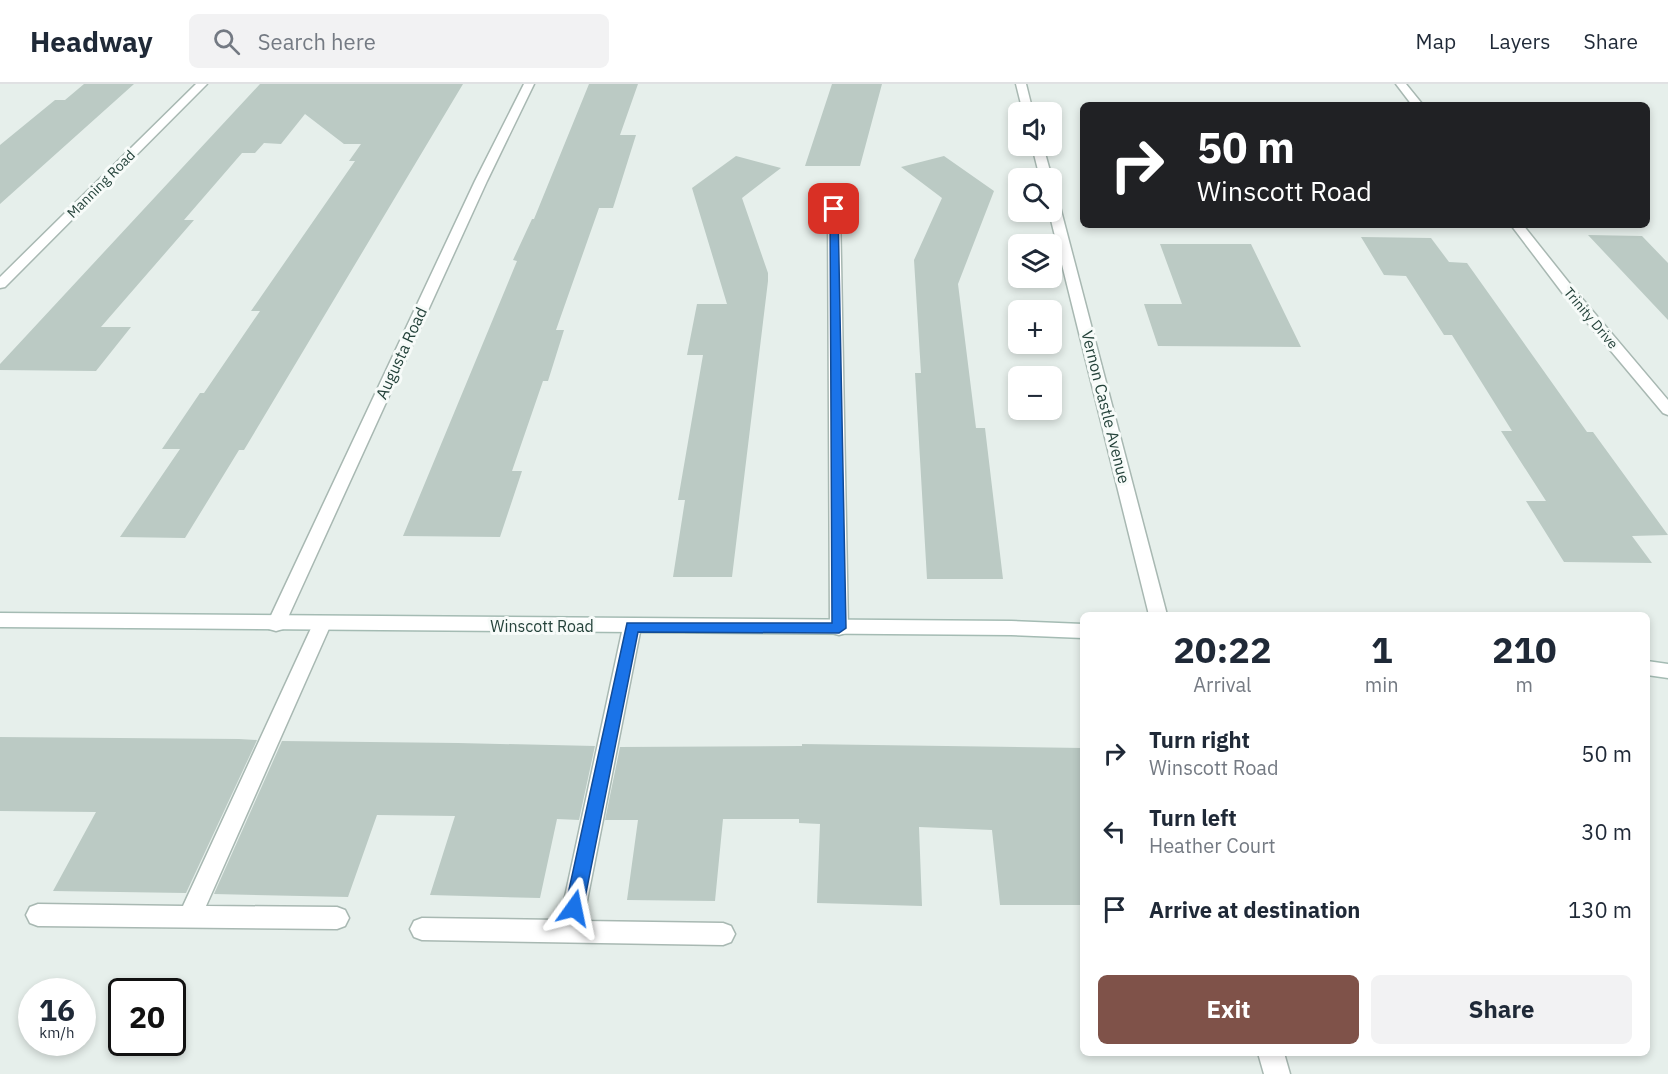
<!DOCTYPE html>
<html lang="en">
<head>
<meta charset="utf-8">
<style>
  :root { --surface:#fff; --page:#f2f2f3; --text:#1f2937; --muted:#747a83; --line:#e0e1e3; --accent:#7f5249 }
  body { margin:0; font-family:"IBM Plex Sans",sans-serif; background:var(--page); color:var(--text); height:100vh; display:flex; flex-direction:column; font-size:22px; white-space:nowrap }
  * { box-sizing:border-box; margin:0 }
  p { font-size:20px; color:var(--muted) }
  .icon { flex:none; width:33px; height:33px; fill:none; stroke:currentColor; stroke-width:2; stroke-linecap:round; stroke-linejoin:round }
  .map { position:relative; flex:1; overflow:hidden }
  .drawer { position:absolute; left:1080px; top:528px; width:570px; height:444px; display:flex; flex-direction:column; background:var(--surface); border-radius:9px; box-shadow:0 3px 9px #0003 }
  .drawer>* { flex:none }
  .banner { position:absolute; left:1080px; top:18px; width:570px; height:126px; border-radius:9px; box-shadow:0 3px 9px #0003; background:#202124; color:#fff; overflow:hidden }
  .fabs { position:absolute; left:1008px; top:18px; display:grid; gap:12px }
  .fabs a { display:grid; place-items:center; width:54px; height:54px; border-radius:9px; background:var(--surface); box-shadow:0 3px 9px #0003; font-size:30px }
  .speed { position:absolute; left:18px; top:894px; display:flex; gap:12px; font-size:30px; font-weight:700; text-align:center }
  .speed>* { display:grid; place-content:center; width:78px; height:78px; border-radius:50%; background:var(--surface); box-shadow:0 3px 9px #0003; line-height:1 }
  .speed small { font-size:15px; font-weight:400 }
  .speed .limit { border:3px solid #111; border-radius:9px; background:#fff; color:#111 }
  .pin { position:absolute; display:grid; place-items:center; width:51px; height:51px; color:#fff; margin:-26px; border-radius:12px; box-shadow:0 3px 9px #0006 }
  .me { position:absolute; width:66px; margin:-33px; rotate:12deg; stroke-linejoin:round; filter:drop-shadow(0 0 4px #0008) }
  .turn { display:flex; align-items:center; gap:21px; height:126px; padding:0 18px; font-size:27px }
  .turn .icon { width:78px; height:78px; stroke-width:2.5 }
  .turn b { display:block; font-size:42px; line-height:51px }
  .eta { display:flex; justify-content:space-evenly; align-items:center; height:102px; text-align:center }
  .eta b { font-size:36px; font-weight:700; line-height:42px }
  .cta { display:flex; gap:12px; margin-top:auto; padding:12px 18px }
  .cta a { flex:1; height:69px; border-radius:9px; background:var(--accent); color:#fff; font-size:24px; font-weight:700; line-height:69px; text-align:center }
  .cta a+a { background:var(--page); color:var(--text) }
  ul { padding:0; list-style:none }
  li { display:flex; align-items:center; gap:18px; height:78px; padding:0 18px }
  li div { flex:1 }
  li b { display:block; font-size:22px }
  li em { font-style:normal }
  header { display:flex; align-items:center; gap:36px; box-sizing:border-box; height:84px; padding:0 30px; background:var(--surface); border-bottom:2px solid var(--line) }
  header strong { font-size:28px }
  nav { display:flex; gap:33px; margin-inline-start:auto; font-size:21px }
  .search { width:420px; height:54px; background:var(--page); display:flex; align-items:center; gap:15px; box-sizing:border-box; padding:0 21px; border-radius:9px; color:var(--muted); font-size:22px }
  .map>svg:first-child { display:block }
  .building { fill:#bbcac4 }
  .lines { fill:none; stroke-linecap:round; stroke-linejoin:round }
  .lane-casing { stroke:#a8b8b2; stroke-width:3 }
  .street-casing { stroke:#a8b8b2; stroke-width:3 }
  .secondary-casing { stroke:#a4bbb3; stroke-width:3 }
  .lane { fill:#fff; fill-rule:evenodd }
  .street { fill:#fff; fill-rule:evenodd }
  .secondary { fill:#fff; fill-rule:evenodd }
  .route { fill:#1a73e8; stroke:#114b97; stroke-width:1.5 }
  .labels { text-anchor:middle; dominant-baseline:central; stroke-width:6; stroke-linejoin:round; paint-order:stroke }
  .far-street-label { font-size:14px; fill:#24423a; stroke:#f7fbf9 }
  .street-label { font-size:16px; fill:#24423a; stroke:#f7fbf9 }
</style>
</head>
<body>
<header>
<strong>Headway</strong>
<div class="search"><svg class="icon" aria-label="search" viewBox="0 0 24 24"><circle cx="10" cy="10" r="6"/><path d="M15 15l6 6"/></svg>Search here</div>
<nav><a>Map</a><a>Layers</a><a>Share</a></nav>
</header>
<div class="map">
<svg width="1668" height="990" viewBox="0 0 1668 990">
  <rect width="100%" height="100%" fill="#e6efeb"/>
  <path class="building" d="M 84,0 L 134,0 L 0,120 L 0,61 L 55,16 L 65,16 Z
    M 260,0 L 463,0 L 244,366 L 239,366 L 185,454 L 120,453 L 180,365 L 162,365 L 200,309 L 204,309 L 260,227 L 251,227 L 355,77 L 349,77 L 361,60 L 344,60 L 305,30 L 281,60 L 264,59 L 255,69 L 242,69 L 184,136 L 194,136 L 101,243 L 131,243 L 96,287 L 0,286 L 0,280 Z
    M 589,0 L 638,0 L 620,51 L 636,51 L 613,124 L 599,124 L 556,246 L 564,246 L 548,297 L 543,297 L 512,387 L 522,387 L 500,453 L 403,452 L 517,177 L 513,176 L 532,135 L 534,135 Z
    M 832,0 L 882,0 L 860,82 L 805,82 Z
    M 736,72 L 781,84 L 742,114 L 768,189 L 768,197 L 732,493 L 673,493 L 685,416 L 678,416 L 703,271 L 687,271 L 697,220 L 727,220 L 692,104 Z
    M 944,72 L 994,107 L 958,200 L 976,344 L 985,344 L 1003,495 L 927,495 L 915,289 L 921,289 L 914,176 L 942,114 L 901,83 Z
    M 1588,151 L 1642,152 L 1668,179 L 1668,236 Z
    M 1361,153 L 1431,154 L 1449,178 L 1467,179 L 1587,348 L 1593,348 L 1668,451 L 1632,452 L 1652,479 L 1564,478 L 1526,417 L 1546,417 L 1501,347 L 1512,347 L 1452,251 L 1444,251 L 1406,192 L 1384,191 Z
    M 1160,160 L 1251,160 L 1301,263 L 1158,262 L 1144,220 L 1182,220 Z
    M 0,653 L 239,655 L 257,656 L 186,809 L 53,807 L 96,728 L 0,727 Z
    M 282,657 L 458,659 L 595,662 L 579,736 L 557,735 L 540,814 L 430,811 L 455,732 L 377,731 L 348,813 L 214,810 Z
    M 802,660 L 1083,664 L 1083,821 L 1000,821 L 992,746 L 919,743 L 922,822 L 817,819 L 820,740 L 799,739 L 799,735 L 723,735 L 715,817 L 627,816 L 638,736 L 605,736 L 620,663 L 802,662 Z"/>
  <g class="lines">
    <defs>
      <path id="lane" d="M 322,533 L 329,535 L 331,540 L 206,822 L 337,823 L 345,826 L 349,834 L 345,842 L 337,845 L 38,842 L 30,839 L 26,831 L 30,823 L 38,820 L 183,822 L 313,540 L 315,535 Z
        M 632,536 L 639,538 L 641,543 L 583,837 L 723,839 L 731,842 L 735,850 L 731,858 L 723,861 L 422,856 L 414,853 L 410,845 L 414,837 L 422,834 L 560,836 L 623,543 L 625,538 Z"/>
      <path id="street" d="M 196,0 L 207,0 L 5,203 L 0,204 L 0,193 Z
        M 524,0 L 534,0 L 487,97 L 285,540 L 283,545 L 276,547 L 269,545 L 267,540 L 475,97 Z
        M 1016,0 L 1026,0 L 1033,28 L 1023,28 Z
        M 1396,0 L 1406,0 L 1423,21 L 1412,21 Z
        M 1032,62 L 1043,62 L 1052,94 L 1052,95 L 1040,94 Z
        M 1052,111 L 1058,115 L 1167,531 L 1149,531 L 1049,128 L 1052,128 Z
        M 834,121 L 840,125 L 848,544 L 846,549 L 839,551 L 832,549 L 830,544 L 828,125 Z
        M 1511,141 L 1523,141 L 1574,205 L 1668,316 L 1668,331 L 1663,329 L 1564,211 Z
        M 1258,969 L 1284,969 L 1290,990 L 1264,990 Z"/>
      <path id="secondary" d="M 0,529 L 1011,537 L 1083,540 L 1083,554 L 1011,551 L 0,543 Z
        M 1647,577 L 1668,580 L 1668,594 L 1647,591 Z"/>
    </defs>
    <use href="#lane" class="lane-casing"/>
    <use href="#street" class="street-casing"/>
    <use href="#secondary" class="secondary-casing"/>
    <use href="#lane" class="lane"/>
    <use href="#street" class="street"/>
    <use href="#secondary" class="secondary"/>
  </g>
  <path class="route" d="M 830,123 L 838,125 L 846,544 L 839,549 L 638,548 L 583,824 L 580,830 L 574,832 L 568,830 L 565,824 L 627,539 L 832,539 Z"/>
  <g class="labels">
    <g class="far-street-label">
      <text transform="translate(101 100) rotate(-45)">Manning Road</text>
      <text transform="translate(1591 234) rotate(50)">Trinity Drive</text>
    </g>
    <g class="street-label">
      <text transform="translate(401 269) rotate(-65)">Augusta Road</text>
      <text transform="translate(1106 323) rotate(76)">Vernon Castle Avenue</text>
      <text x="542" y="542">Winscott Road</text>
    </g>
  </g>
</svg>
<div class="fabs">
<a><svg class="icon" aria-label="sound" viewBox="0 0 24 24"><path d="M4 9h4l5-4v14l-5-4H4zM17 9q2 3 0 6"/></svg></a>
<a><svg class="icon" aria-label="search" viewBox="0 0 24 24"><circle cx="10" cy="10" r="6"/><path d="M15 15l6 6"/></svg></a>
<a><svg class="icon" aria-label="layers" viewBox="0 0 24 24"><path d="M12 4l9 5-9 5-9-5zM3 14l9 5 9-5"/></svg></a>
<a>+</a>
<a>−</a>
</div>
<div class="speed"><div>16<small>km/h</small></div><div class="limit">20</div></div>
<div class="pin" style="left:834px;top:125px;background:#d93025"><svg class="icon" aria-label="arrive" viewBox="0 0 24 24"><path d="M6 21V4h12l-3 4 3 4H6"/></svg></div>
<svg class="me" style="left:574px;top:824px" viewBox="-20 -20 40 40"><path d="M0-17L14 15 0 8-14 15z" fill="#1a73e8" stroke="#fff" stroke-width="4"/></svg>
<div class="banner">
<div class="turn"><svg class="icon" aria-label="right" viewBox="0 0 24 24"><path d="M7 20v-9h11M14 6l5 5-5 5"/></svg><div><b>50 m</b>Winscott Road</div></div>
</div>
<section class="drawer">
<div class="eta">
<div><b>20:22</b><p>Arrival</p></div>
<div><b>1</b><p>min</p></div>
<div><b>210</b><p>m</p></div>
</div>
<ul>
<li><svg class="icon" aria-label="right" viewBox="0 0 24 24"><path d="M7 20v-9h11M14 6l5 5-5 5"/></svg><div><b>Turn right</b><p>Winscott Road</p></div><em>50 m</em></li>
<li><svg class="icon" aria-label="left" viewBox="0 0 24 24"><path d="M17 20v-9H6M10 6l-5 5 5 5"/></svg><div><b>Turn left</b><p>Heather Court</p></div><em>30 m</em></li>
<li><svg class="icon" aria-label="arrive" viewBox="0 0 24 24"><path d="M6 21V4h12l-3 4 3 4H6"/></svg><div><b>Arrive at destination</b></div><em>130 m</em></li>
</ul>
<div class="cta"><a>Exit</a><a>Share</a></div>
</section>
</div>
</body>
</html>
